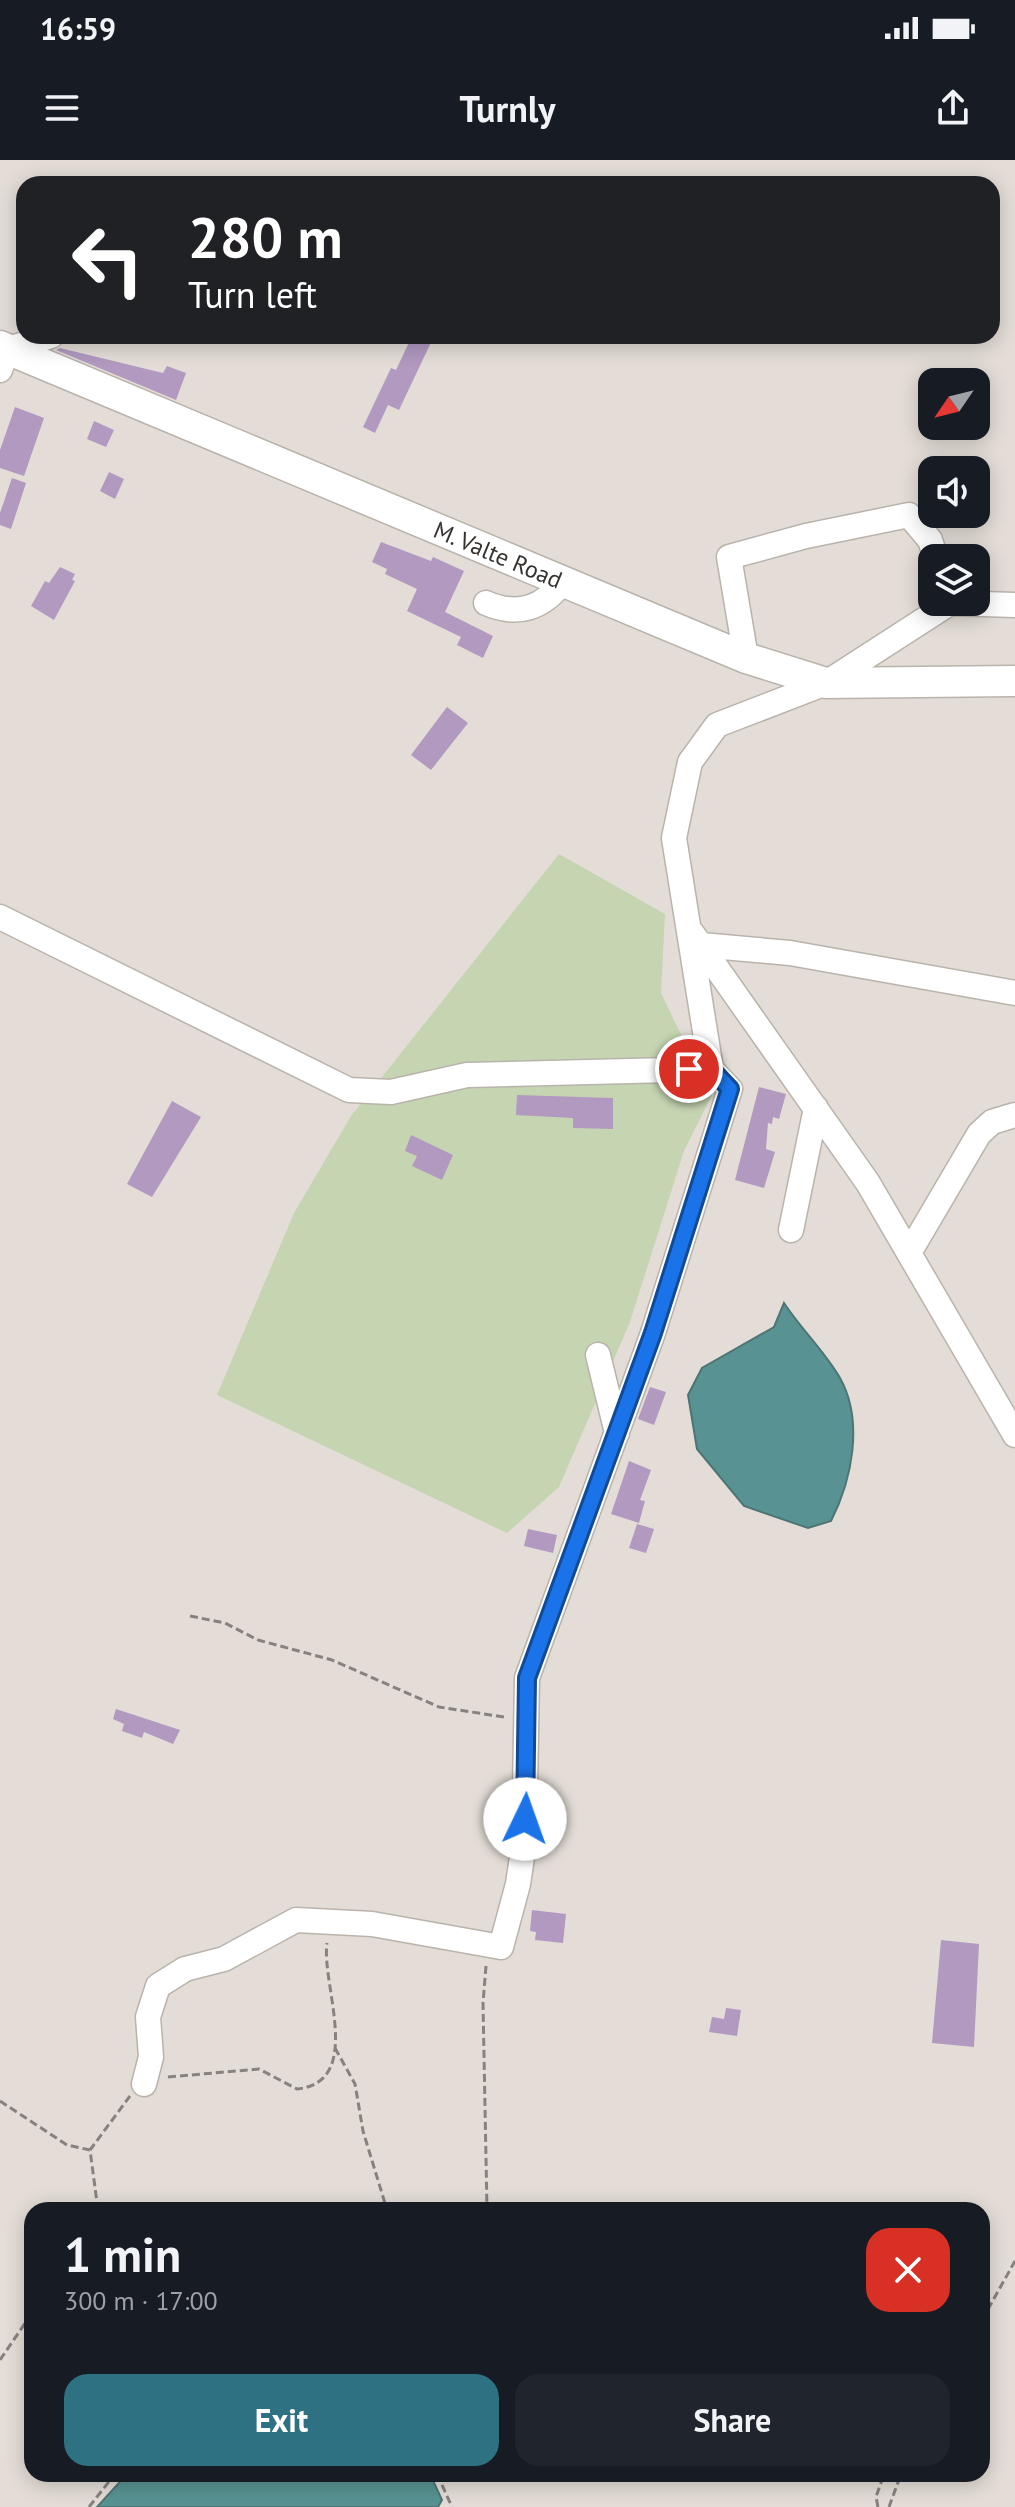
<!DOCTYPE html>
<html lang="en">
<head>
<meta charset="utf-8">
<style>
  :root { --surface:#171b24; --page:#20242c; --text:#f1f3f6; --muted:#9ea1a6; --accent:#2e7182 }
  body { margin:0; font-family:"PT Sans",sans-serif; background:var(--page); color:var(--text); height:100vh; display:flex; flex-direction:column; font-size:30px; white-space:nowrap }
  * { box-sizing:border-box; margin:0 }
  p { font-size:26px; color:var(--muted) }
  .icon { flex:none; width:44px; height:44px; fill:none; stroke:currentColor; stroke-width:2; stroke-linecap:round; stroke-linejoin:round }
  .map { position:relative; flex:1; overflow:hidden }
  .drawer { position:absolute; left:24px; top:2042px; width:966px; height:280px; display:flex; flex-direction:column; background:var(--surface); border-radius:24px; box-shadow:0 4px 20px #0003 }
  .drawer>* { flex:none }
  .top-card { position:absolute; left:16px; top:16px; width:984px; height:168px; border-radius:24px; box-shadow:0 4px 20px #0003; background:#202124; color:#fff; overflow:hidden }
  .needle { width:52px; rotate:235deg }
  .tools { position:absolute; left:918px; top:208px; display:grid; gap:16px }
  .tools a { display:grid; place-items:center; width:72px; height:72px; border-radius:16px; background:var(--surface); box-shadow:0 4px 20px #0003; font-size:40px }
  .pin { position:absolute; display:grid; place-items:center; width:68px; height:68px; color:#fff; margin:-34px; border:4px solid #fff; border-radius:50%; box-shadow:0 2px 8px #0007 }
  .me { position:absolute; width:88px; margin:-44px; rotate:3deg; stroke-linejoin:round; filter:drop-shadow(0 0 6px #0008) }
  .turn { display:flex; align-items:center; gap:28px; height:168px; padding:0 40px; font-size:36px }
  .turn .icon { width:104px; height:104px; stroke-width:2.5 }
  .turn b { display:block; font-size:56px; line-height:68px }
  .round { display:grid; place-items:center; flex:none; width:84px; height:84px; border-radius:24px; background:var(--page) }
  .summary { display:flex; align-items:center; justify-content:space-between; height:136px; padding:0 40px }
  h1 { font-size:48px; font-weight:700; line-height:60px }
  .button { display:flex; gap:16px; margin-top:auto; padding:16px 40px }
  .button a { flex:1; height:92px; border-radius:24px; background:var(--accent); color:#fff; font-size:32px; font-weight:700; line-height:92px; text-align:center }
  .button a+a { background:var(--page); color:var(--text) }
  .status { display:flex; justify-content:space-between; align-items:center; height:56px; padding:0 40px; background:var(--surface); direction:ltr }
  .status svg { height:22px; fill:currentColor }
  header { display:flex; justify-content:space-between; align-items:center; height:104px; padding:0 40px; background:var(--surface); font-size:36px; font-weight:700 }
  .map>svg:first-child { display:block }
  .green { fill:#c5d5b1 }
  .water { fill:#589292; stroke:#4e7575; stroke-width:2 }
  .building { fill:#b199c0 }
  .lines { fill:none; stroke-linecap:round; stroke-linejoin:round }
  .minor-casing { stroke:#b9b3ac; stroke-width:27 }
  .major-casing { stroke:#b9b3ac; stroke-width:33 }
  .path { stroke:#87827e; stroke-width:3; stroke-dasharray:8 4; stroke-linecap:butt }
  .minor { stroke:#fff; stroke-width:24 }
  .major { stroke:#fff; stroke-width:30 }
  .route-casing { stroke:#114b97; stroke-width:20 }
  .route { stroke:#1a73e8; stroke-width:14 }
  .labels { text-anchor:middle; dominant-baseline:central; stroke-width:6; stroke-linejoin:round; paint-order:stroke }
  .street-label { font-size:24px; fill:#353230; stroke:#f1ebe4 }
</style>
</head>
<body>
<div class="status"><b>16:59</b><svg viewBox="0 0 49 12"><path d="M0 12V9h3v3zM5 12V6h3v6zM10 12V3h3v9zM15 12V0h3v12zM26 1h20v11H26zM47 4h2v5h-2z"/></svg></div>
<header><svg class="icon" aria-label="menu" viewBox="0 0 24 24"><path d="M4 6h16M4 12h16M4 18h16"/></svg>Turnly<svg class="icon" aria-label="share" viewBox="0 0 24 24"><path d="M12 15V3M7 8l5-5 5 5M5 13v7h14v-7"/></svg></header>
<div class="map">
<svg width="1015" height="2347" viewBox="0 0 1015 2347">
  <rect width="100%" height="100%" fill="#e4ddd7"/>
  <path class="green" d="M 559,694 L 665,754 L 661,833 L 711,937 L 684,991 L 630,1162 L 559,1327 L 507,1373 L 217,1235 L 294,1053 L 351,956 Z"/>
  <path class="water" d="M 784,1143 C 801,1169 825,1192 840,1218 C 864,1261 852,1320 831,1361 L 808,1368 L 744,1346 L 697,1289 L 688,1235 L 702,1208 L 774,1167 Z
    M 127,2314 L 430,2314 L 442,2340 L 438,2347 L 97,2347 Z"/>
  <path class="building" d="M 412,176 L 434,176 L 399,250 L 388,245 L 375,273 L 363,267 L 391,208 L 396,210 Z
    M 60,188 L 163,213 L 167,206 L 186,213 L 176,240 L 56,190 Z
    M 15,247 L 44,258 L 24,316 L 0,308 L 0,290 Z
    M 94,261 L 114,270 L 106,287 L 87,279 Z
    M 109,312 L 124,319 L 115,339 L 100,331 Z
    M 12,318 L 26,323 L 11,369 L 0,365 L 0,353 Z
    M 381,382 L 431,401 L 433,397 L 464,411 L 445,452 L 493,476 L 483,498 L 457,485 L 461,477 L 407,451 L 417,429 L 385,414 L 387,409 L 372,402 Z
    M 60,407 L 75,414 L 72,420 L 75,421 L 54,460 L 31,446 L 45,421 L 49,423 Z
    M 447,547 L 468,563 L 431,610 L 411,595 Z
    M 759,927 L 786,934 L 779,959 L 773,957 L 772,964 L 768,963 L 766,989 L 775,992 L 764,1028 L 735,1020 Z
    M 517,935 L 613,938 L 613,969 L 573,968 L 573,958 L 516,955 Z
    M 172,941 L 201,957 L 152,1037 L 127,1024 Z
    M 411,975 L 453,995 L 442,1020 L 412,1006 L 417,996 L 405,991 Z
    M 650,1227 L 666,1232 L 654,1265 L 638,1259 Z
    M 629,1301 L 651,1310 L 640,1340 L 645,1341 L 639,1363 L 611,1354 Z
    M 637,1364 L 654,1369 L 646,1393 L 629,1388 Z
    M 528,1369 L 557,1375 L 553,1393 L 524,1386 Z
    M 116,1549 L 180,1570 L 173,1584 L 144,1572 L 142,1578 L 122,1571 L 124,1564 L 113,1559 Z
    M 532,1750 L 566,1754 L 563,1783 L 535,1780 L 536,1772 L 530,1771 Z
    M 941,1780 L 979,1784 L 974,1887 L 932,1883 Z
    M 726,1848 L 741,1850 L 737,1876 L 709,1872 L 712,1857 L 724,1859 Z"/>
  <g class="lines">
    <defs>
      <path id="minor" d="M 0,210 L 8,189 L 51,176
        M 486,443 C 518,457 544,448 564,420
        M 746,498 L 729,397 L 806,376 L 909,355 L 930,380 L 936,398
        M 0,757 L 349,930 L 391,932 L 467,915 L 711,909 L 730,929 L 653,1173 L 527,1518 L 524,1684 L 518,1724 L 501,1787 L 372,1764 L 296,1760 L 224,1799 L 185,1809 L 158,1826 L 148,1857 L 151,1897 L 144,1924
        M 692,773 L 868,1023 L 1015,1275
        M 701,785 L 790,793 L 1015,833
        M 711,909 L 674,678 L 690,602 L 717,565 L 826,523 L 950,443 L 1015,445
        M 791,1070 L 816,948
        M 909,1093 L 979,974 L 992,962 L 1015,955
        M 598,1195 L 617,1273"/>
      <g id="major">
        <path id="s1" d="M 0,186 L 746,498 L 826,523 L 1015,521"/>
      </g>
    </defs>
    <use href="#minor" class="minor-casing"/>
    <use href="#major" class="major-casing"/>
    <path class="path" d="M 190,1456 L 225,1463 L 258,1480 L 332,1500 L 439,1547 L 504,1557
      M 486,1806 L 483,1843 L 487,2050
      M 335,1888 L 355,1924 L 363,1971 L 387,2050
      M 168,1917 L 259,1909 L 297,1929 C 365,1922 321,1825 327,1783
      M 0,1941 L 67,1985 L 90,1990
      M 98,2050 L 90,1990 L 130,1936
      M 982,2160 L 1015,2101
      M 0,2200 L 32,2153
      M 437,2314 L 452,2347
      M 89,2347 L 115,2314
      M 878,2347 L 876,2337 L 884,2314
      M 889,2347 L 901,2314"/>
    <use href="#minor" class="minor"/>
    <use href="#major" class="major"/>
  </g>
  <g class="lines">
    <defs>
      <path id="route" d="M 525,1659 L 527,1518 L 653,1173 L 730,929 L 711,909 L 689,909"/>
    </defs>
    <use href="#route" class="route-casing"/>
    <use href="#route" class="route"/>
  </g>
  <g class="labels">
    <g class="street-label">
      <text stroke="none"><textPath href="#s1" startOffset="540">M. Valte Road</textPath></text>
    </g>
  </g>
</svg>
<div class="tools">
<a><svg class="needle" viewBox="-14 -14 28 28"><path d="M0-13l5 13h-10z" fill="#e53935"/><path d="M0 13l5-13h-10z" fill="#9ea1a6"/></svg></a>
<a><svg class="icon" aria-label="sound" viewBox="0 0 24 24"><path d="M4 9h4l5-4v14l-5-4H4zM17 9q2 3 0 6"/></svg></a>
<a><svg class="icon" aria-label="layers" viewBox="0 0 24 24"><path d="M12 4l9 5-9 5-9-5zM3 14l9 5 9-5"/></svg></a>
</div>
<div class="pin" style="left:689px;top:909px;background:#d93025"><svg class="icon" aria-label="arrive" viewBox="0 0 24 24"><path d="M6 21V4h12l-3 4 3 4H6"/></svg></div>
<svg class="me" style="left:525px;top:1659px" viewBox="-20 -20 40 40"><circle r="19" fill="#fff"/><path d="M0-13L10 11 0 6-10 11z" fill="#1a73e8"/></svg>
<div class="top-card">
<div class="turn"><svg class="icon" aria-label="left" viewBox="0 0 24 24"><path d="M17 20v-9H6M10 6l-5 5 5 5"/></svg><div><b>280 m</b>Turn left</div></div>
</div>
<section class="drawer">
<div class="summary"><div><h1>1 min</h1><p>300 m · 17:00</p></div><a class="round" style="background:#d93025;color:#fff"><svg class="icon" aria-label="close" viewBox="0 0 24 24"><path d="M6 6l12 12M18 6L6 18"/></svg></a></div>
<div class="button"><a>Exit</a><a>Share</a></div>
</section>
</div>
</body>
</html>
